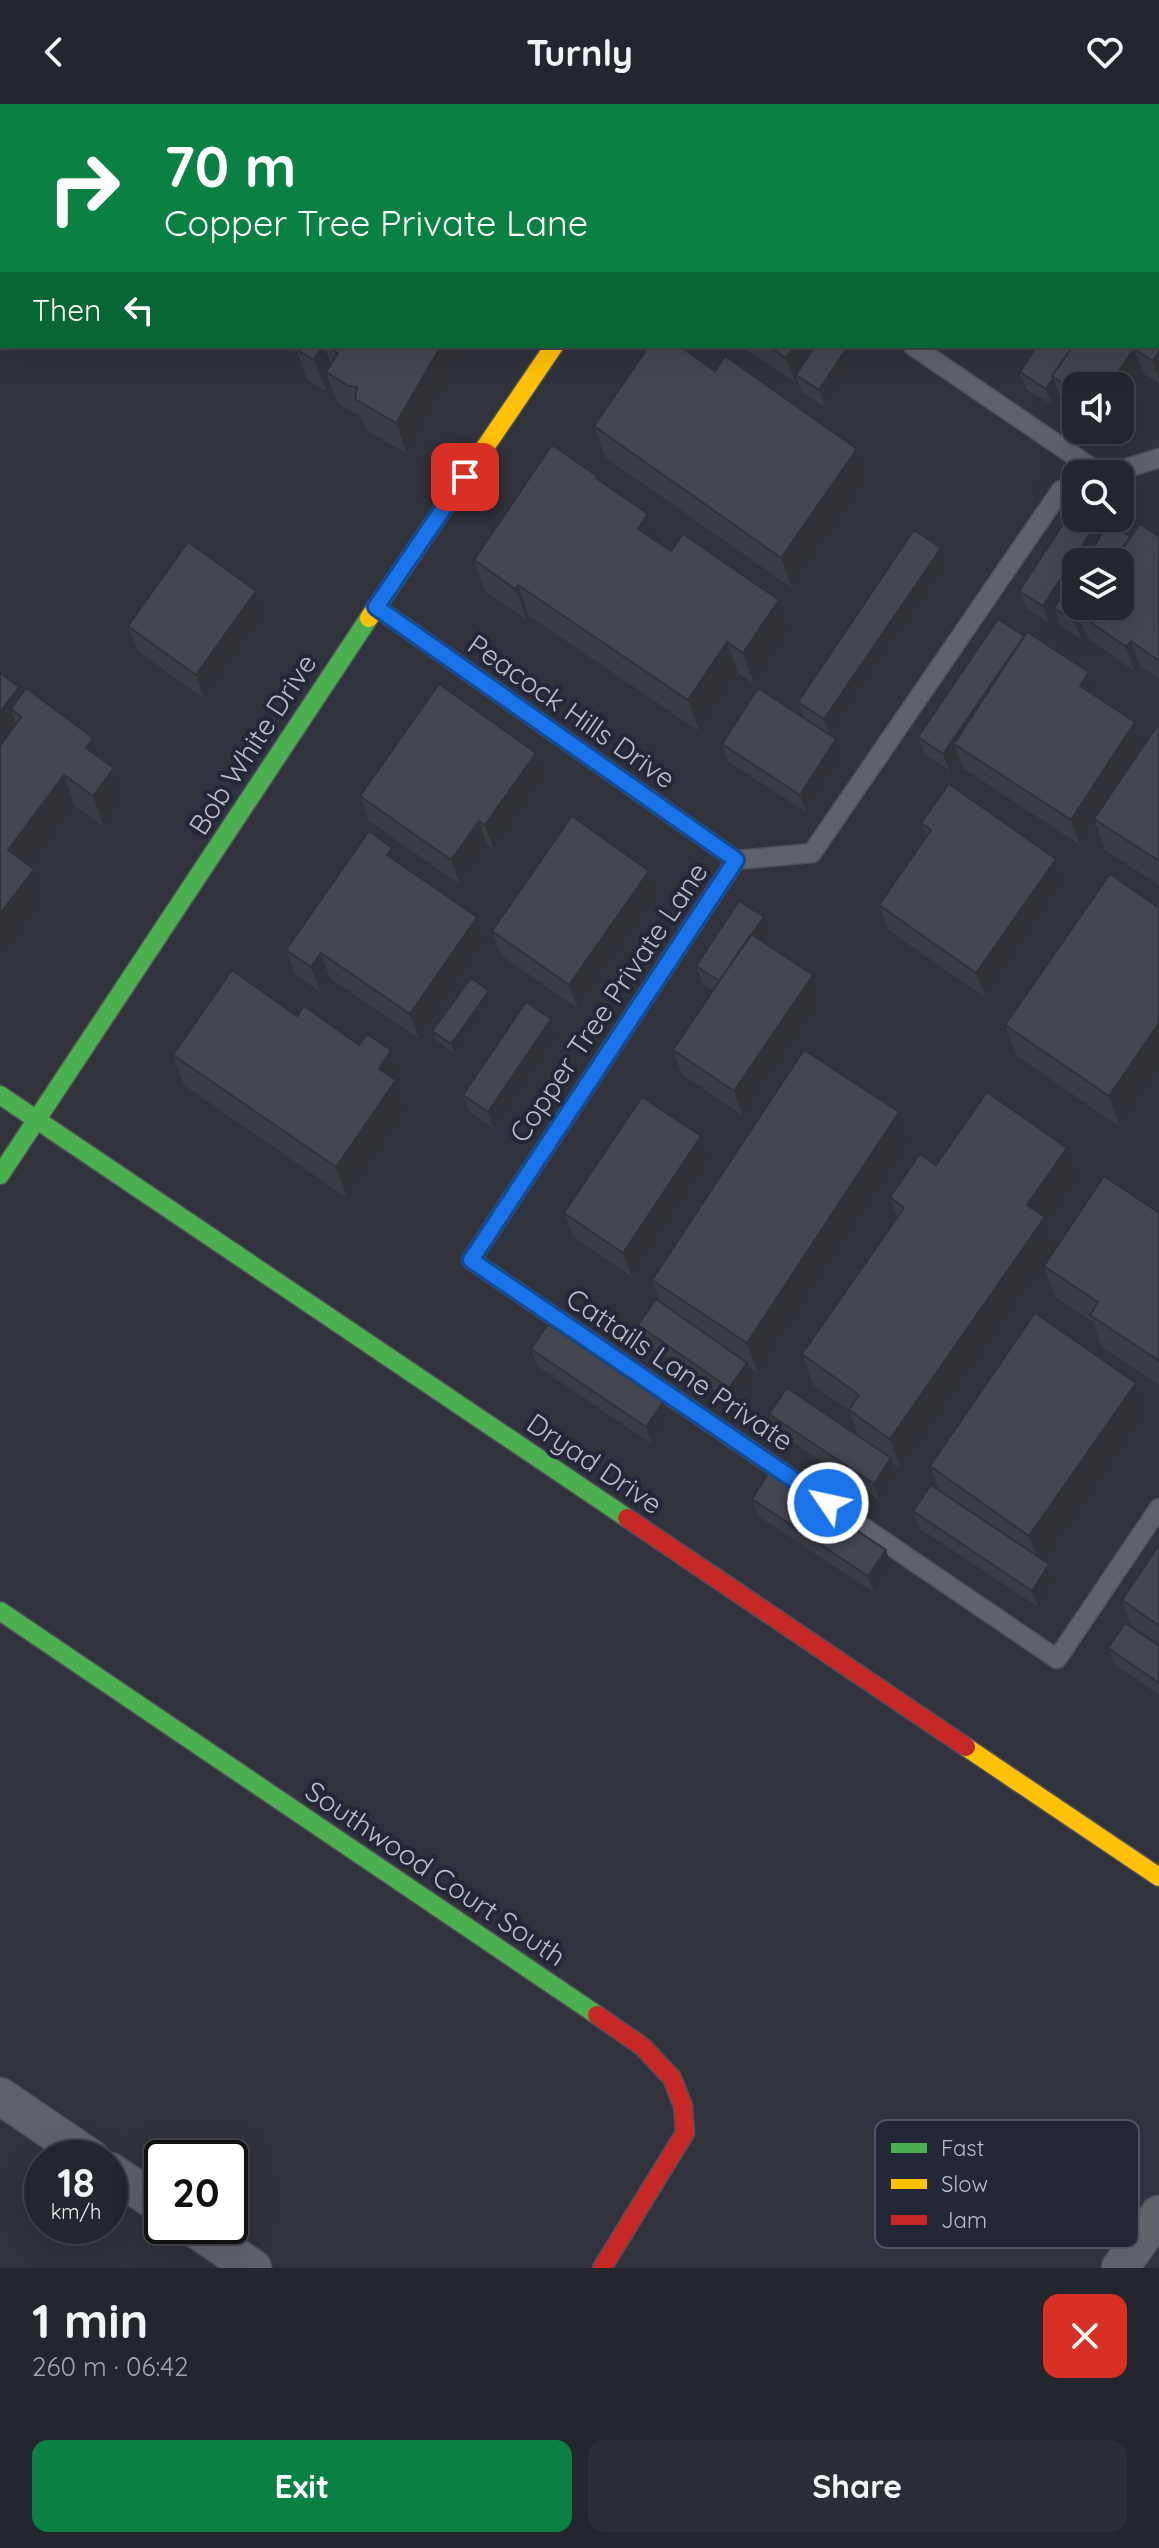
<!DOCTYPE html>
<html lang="en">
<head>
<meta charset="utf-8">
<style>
  :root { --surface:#24262d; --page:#2c2e35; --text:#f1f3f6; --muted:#a3a5aa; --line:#414349; --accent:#0b8043 }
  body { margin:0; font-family:Quicksand,sans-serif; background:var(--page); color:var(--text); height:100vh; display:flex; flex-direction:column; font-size:30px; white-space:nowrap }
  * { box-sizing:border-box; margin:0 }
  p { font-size:26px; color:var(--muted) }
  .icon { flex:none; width:44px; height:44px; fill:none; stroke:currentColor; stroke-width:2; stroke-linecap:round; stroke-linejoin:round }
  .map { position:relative; height:2164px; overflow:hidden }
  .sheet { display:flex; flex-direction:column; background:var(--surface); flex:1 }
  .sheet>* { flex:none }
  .top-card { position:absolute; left:0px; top:0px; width:1160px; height:244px; box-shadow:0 8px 32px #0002,0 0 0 2px var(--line); background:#0b8043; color:#fff; overflow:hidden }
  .buttons { position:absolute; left:1062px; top:268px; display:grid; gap:16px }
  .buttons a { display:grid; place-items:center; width:72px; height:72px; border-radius:16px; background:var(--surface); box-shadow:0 8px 32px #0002,0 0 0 2px var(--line); font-size:40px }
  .speed { position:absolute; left:24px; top:2036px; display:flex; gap:16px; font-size:40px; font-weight:700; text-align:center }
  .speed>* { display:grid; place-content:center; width:104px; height:104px; border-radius:50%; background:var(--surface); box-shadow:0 8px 32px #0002,0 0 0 2px var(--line); line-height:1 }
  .speed small { font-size:20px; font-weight:400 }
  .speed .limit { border:4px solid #111; border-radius:12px; background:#fff; color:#111 }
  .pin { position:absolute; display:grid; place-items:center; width:68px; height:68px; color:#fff; margin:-34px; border-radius:16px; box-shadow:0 4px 12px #0006 }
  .me { position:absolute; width:88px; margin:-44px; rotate:304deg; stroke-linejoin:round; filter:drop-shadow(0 0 6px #0008) }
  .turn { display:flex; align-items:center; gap:28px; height:168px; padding:0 32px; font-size:36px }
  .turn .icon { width:104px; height:104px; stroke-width:2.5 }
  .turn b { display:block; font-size:56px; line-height:68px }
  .then { display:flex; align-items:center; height:76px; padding:0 32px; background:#0003; gap:16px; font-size:30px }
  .round { display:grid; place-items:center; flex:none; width:84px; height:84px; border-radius:16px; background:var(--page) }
  .summary { display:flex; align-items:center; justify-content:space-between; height:136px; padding:0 32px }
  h1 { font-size:48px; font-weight:700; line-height:60px }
  .action { display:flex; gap:16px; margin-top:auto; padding:16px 32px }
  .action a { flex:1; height:92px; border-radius:16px; background:var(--accent); color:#fff; font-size:32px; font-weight:700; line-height:92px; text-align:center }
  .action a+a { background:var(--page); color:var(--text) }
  header { display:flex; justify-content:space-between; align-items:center; height:104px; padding:0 32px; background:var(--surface); font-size:36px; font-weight:700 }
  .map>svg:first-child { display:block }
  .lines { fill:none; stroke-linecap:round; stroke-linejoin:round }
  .lane-casing { stroke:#4e4f58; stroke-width:21 }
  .street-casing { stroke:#4e4f58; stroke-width:39 }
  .fast-casing { stroke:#4e4f58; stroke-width:21 }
  .slow-casing { stroke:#4e4f58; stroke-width:21 }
  .jam-casing { stroke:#4e4f58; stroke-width:21 }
  .lane { stroke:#60626a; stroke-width:18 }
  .street { stroke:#60626a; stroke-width:36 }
  .fast { stroke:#4caf50; stroke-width:18 }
  .slow { stroke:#ffc107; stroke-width:18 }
  .jam { stroke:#c62828; stroke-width:18 }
  .wall { fill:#3b3d45 }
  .shaded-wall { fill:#303238 }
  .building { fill:#454750; stroke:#303238; stroke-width:2 }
  .route-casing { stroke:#114b97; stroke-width:20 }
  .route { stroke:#1a73e8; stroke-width:14 }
  .labels { text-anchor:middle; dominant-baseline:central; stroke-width:8; stroke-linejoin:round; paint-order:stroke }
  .street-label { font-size:28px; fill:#bbbecb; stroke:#232737 }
  .key { fill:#232737; stroke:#515463; stroke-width:2 }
  .key-label { font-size:22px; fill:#bbbecb }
</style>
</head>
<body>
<header><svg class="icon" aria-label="back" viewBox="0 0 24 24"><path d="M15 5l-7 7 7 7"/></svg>Turnly<svg class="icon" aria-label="heart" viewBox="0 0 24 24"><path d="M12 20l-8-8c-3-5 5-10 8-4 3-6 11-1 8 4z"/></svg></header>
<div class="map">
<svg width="1159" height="2164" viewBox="0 0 1159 2164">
  <rect width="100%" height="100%" fill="#30323c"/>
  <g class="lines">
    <defs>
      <path id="lane" d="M 913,242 L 1101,370
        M 1108,370 L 1159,354
        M 376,503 L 736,756
        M 736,756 L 471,1156 L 1057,1555 L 1159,1404
        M 736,756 L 812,749 L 1061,386 L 1076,381"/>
      <path id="street" d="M 0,1992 L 91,2054
        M 110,2067 L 162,2102
        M 191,2122 L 253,2164
        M 1120,2164 L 1159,2110"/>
      <path id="fast" d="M 0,991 L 627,1414
        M 0,1071 L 369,514
        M 0,1507 L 597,1911"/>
      <path id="slow" d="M 718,2 L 720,0
        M 369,514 L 554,242
        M 966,1643 L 1159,1773"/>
      <path id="jam" d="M 627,1414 L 966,1643
        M 597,1911 L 643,1943 L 672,1974 L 683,2002 L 685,2029 L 602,2164"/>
    </defs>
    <use href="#lane" class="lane-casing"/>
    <use href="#street" class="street-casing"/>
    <use href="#fast" class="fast-casing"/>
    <use href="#slow" class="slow-casing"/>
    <use href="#jam" class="jam-casing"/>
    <use href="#lane" class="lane"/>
    <use href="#street" class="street"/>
    <use href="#fast" class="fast"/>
    <use href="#slow" class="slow"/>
    <use href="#jam" class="jam"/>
  </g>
  <path class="wall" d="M 240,0 L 285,0 L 283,2 L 243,2 Z
    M 1159,119 L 1159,280 L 1143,269 L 1129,289 L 1133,292 L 1142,317 L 1125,341 L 1104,326 L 1120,326 L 1120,282 L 1076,282 L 1076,307 L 1061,297 L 1059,291 L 1052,301 L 1026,285 L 1020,268 L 1037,242 L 1158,242 Z
    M 282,242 L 459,242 L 463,254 L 407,350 L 366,326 L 361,313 L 338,299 L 330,279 L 326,287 L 307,276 L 297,248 L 288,246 Z
    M 740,242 L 866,242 L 825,303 L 802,288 L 797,275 L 795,278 Z
    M 704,259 L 715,267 L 857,345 L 868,375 L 792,484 L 605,353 L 594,322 Z
    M 599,376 L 648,410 L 659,439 L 671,447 L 779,496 L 790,527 L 754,580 L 738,569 L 699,627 L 529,512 L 527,516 L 485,487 L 474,456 Z
    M 1091,428 L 1096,440 L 1159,433 L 1159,575 L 1140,562 L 1135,568 L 1087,533 L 1085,529 L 1081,535 L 1060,521 L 1056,509 L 1049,519 L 1026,504 L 1019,487 Z
    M 941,444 L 947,461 L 831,631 L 836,635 L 843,652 L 806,708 L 728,657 L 722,640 L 804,614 L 798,598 Z
    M 265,511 L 204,595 L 137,546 L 128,522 Z
    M 0,569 L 21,590 L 93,634 L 101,654 L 114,664 L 125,695 L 104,723 L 75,702 L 30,763 L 34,765 L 45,796 L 0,857 Z
    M 1098,593 L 1097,594 L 1143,642 L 1159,619 L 1159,781 L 1105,746 L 1095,717 L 1080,741 L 963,664 L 959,653 L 950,667 L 924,650 L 918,633 Z
    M 545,673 L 494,746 L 487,741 L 460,781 L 368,716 L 360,692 Z
    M 921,719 L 1056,755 L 1064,779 L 985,893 L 888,826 L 879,801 L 927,733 Z
    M 398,758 L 486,838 L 419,935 L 330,874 L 320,888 L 295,870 L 286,846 Z
    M 649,767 L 658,791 L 578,905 L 501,851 L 492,827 Z
    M 1110,770 L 1120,1023 L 1017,952 L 1005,921 Z
    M 764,813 L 770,830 L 765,839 L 813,871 L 822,896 L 743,1012 L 682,970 L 673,946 L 713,886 L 702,879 L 696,862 Z
    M 492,896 L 454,949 L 436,936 L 432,927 Z
    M 297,912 L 402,977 L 398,984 L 407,1007 L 347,1094 L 184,981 L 173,951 Z
    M 558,932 L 494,1025 L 469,1008 L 463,991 Z
    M 910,1039 L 758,1270 L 749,1263 L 754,1276 L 736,1301 L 644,1238 L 638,1221 L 661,1199 L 652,1176 Z
    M 710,1057 L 632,1173 L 573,1133 L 564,1109 Z
    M 1078,1075 L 1047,1119 L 1056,1144 L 1159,1109 L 1159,1281 L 1101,1242 L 1093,1218 L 1055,1193 L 1044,1162 L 1056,1144 L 901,1366 L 894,1360 L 897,1371 L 880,1397 L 776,1327 L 769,1310 L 858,1332 L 849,1306 L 813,1281 L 802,1250 L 897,1114 L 890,1093 Z
    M 531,1245 L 663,1298 L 669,1315 L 652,1340 L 537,1262 Z
    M 1147,1310 L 1044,1457 L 1049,1460 L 1055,1477 L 1038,1503 L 919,1424 L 913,1407 L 939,1387 L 930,1362 Z
    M 752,1395 L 892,1463 L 874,1489 L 758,1412 Z
    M 1159,1441 L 1159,1540 L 1131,1521 L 1122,1496 Z
    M 1159,1542 L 1159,1591 L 1115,1561 L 1108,1544 Z"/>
  <path class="shaded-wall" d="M 267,0 L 285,0 L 283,2 L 267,2 Z
    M 331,0 L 354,0 L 353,2 L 329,2 Z
    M 428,0 L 452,0 L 450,2 L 427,2 Z
    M 546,0 L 565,0 L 564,2 L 545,2 Z
    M 322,242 L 324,242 L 335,271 L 326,268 L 330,279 L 326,287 L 314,256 Z
    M 441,242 L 459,242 L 463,254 L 407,350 L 396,319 Z
    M 686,242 L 698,242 L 705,262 L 684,245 Z
    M 794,242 L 819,242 L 796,271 L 797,275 L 795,278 L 786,254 Z
    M 848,242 L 866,242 L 825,303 L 819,286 Z
    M 1134,245 L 1143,269 L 1121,302 L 1120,282 L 1113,282 L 1112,277 Z
    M 1159,248 L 1159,275 L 1153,257 Z
    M 1053,274 L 1059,291 L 1052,301 L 1046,285 Z
    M 1133,292 L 1142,317 L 1125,341 L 1120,326 L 1120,311 Z
    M 857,345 L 868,375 L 792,484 L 781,454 Z
    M 648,410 L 660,441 L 638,425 Z
    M 1091,428 L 1098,445 L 1089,458 L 1076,458 L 1076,478 L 1054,504 L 1056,509 L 1049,519 L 1043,502 Z
    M 941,444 L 947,461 L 830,632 L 824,615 Z
    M 518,481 L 529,512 L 527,516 L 515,485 Z
    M 256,487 L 265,511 L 204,595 L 196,571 Z
    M 779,496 L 790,527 L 754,580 L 743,549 Z
    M 1079,512 L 1085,529 L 1081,535 L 1075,518 Z
    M 1024,532 L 954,640 L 959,653 L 950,667 L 943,650 Z
    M 1131,537 L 1140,562 L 1135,568 L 1126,543 Z
    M 727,538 L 738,569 L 699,627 L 688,596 Z
    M 1089,568 L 1098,593 L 1089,607 L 1080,582 Z
    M 19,583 L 28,607 L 21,613 L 11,605 L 17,622 L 0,644 L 0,608 Z
    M 1135,618 L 1144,642 L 1094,715 L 1095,717 L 1080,741 L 1071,716 Z
    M 93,634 L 104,665 L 86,644 Z
    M 836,635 L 843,652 L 806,708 L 800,691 Z
    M 536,649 L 545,673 L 494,746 L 485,721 Z
    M 114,664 L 125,695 L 104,723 L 93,692 Z
    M 64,671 L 75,702 L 20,777 L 8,746 Z
    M 479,717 L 487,741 L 460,781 L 451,756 Z
    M 392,744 L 401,768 L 387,751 Z
    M 1056,755 L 1064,779 L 985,893 L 976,869 Z
    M 34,765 L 45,796 L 0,857 L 0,810 Z
    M 649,767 L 658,791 L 578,905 L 569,881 Z
    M 477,813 L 486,838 L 419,935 L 410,910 Z
    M 764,813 L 770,830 L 728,896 L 721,879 Z
    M 321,849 L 330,874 L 320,888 L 311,863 Z
    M 813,871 L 822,896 L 743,1012 L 734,987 Z
    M 489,887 L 492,896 L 454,949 L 451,940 Z
    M 551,915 L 558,932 L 494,1025 L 488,1008 Z
    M 1159,919 L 1159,966 L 1120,1023 L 1109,992 Z
    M 391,946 L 402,977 L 398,984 L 407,1007 L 347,1094 L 336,1063 L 379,965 Z
    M 899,1008 L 910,1039 L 758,1270 L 747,1239 Z
    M 701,1032 L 710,1057 L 632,1173 L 623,1149 Z
    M 1067,1044 L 1078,1075 L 1047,1119 L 1056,1144 L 901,1366 L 890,1335 L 1027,1101 Z
    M 747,1259 L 754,1276 L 736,1301 L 729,1284 Z
    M 1136,1279 L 1147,1310 L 1041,1462 L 1029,1432 Z
    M 663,1298 L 669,1315 L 652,1340 L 646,1323 Z
    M 891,1354 L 897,1371 L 880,1397 L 874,1380 Z
    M 886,1446 L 892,1463 L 874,1489 L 868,1472 Z
    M 1049,1460 L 1055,1477 L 1038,1503 L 1032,1487 Z"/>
  <path class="building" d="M 287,0 L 331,0 L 329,2 L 286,2 Z
    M 384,0 L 428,0 L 427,2 L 383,2 Z
    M 452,0 L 546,0 L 545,2 L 451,2 Z
    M 790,0 L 956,0 L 955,2 L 788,2 Z
    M 1096,0 L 1159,0 L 1159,84 L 1158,2 L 1095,2 Z
    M 1159,119 L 1159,248 L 1153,257 L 1134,245 L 1112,277 L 1119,282 L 1076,282 L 1076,289 L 1052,272 L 1073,242 L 1158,242 Z
    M 297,242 L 322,242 L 314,256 L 296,245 Z
    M 326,242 L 441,242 L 396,319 L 355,295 L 357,283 L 349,282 L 326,268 L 338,249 Z
    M 649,242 L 686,242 L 684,245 L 715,267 L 725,252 L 857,345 L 781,454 L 594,322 Z
    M 768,242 L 794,242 L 786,254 Z
    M 815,242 L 848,242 L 819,286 L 796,271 Z
    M 1037,242 L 1073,242 L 1052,272 L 1054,273 L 1046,285 L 1020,268 Z
    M 1120,283 L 1133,292 L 1120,311 Z
    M 552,341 L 597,372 L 596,374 L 648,410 L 638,425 L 671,447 L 683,430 L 779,496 L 743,549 L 727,538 L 688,596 L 518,481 L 515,485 L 474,456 Z
    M 1068,413 L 1091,428 L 1043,502 L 1019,487 Z
    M 1109,419 L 1130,433 L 1113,458 L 1084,458 Z
    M 1140,420 L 1159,433 L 1159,557 L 1131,537 L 1126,543 L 1078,509 L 1082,502 L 1120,502 L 1120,458 L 1113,458 Z
    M 914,426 L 941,444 L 824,615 L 798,598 Z
    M 188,438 L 256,487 L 196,571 L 128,522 Z
    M 1076,470 L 1076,502 L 1082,502 L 1078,509 L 1079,512 L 1075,518 L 1054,504 Z
    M 998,515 L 1024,532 L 943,650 L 918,633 Z
    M 1027,528 L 1089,568 L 1080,582 L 1135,618 L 1071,716 L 954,640 Z
    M 0,569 L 19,583 L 0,608 Z
    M 439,580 L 536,649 L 485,721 L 479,717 L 451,756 L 360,692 Z
    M 26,584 L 93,634 L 86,644 L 114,664 L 93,692 L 64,671 L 8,746 L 34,765 L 0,810 L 0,642 L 21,613 L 11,605 Z
    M 758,584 L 836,635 L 800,691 L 722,640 Z
    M 1159,619 L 1159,757 L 1094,715 Z
    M 949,680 L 1056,755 L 976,869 L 879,801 L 931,726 L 921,719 Z
    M 572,712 L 649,767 L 569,881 L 492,827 Z
    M 369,727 L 392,744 L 387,751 L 477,813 L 410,910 L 321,849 L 311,863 L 286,846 Z
    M 1110,770 L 1159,804 L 1159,919 L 1109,992 L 1005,921 Z
    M 739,797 L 764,813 L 719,877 L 696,862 Z
    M 751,830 L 813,871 L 734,987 L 673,946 Z
    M 232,866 L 297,912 L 304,902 L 359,941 L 367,930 L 391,946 L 379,965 L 396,976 L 336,1063 L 173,951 Z
    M 471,874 L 489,887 L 451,940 L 432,927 Z
    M 526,898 L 551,915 L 488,1008 L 463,991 Z
    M 804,946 L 899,1008 L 747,1239 L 652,1176 Z
    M 987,988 L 1067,1044 L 1027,1101 L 1045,1113 L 890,1335 L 849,1306 L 859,1291 L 802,1250 L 904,1104 L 890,1093 L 920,1050 L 936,1061 Z
    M 642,993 L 701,1032 L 623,1149 L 564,1109 Z
    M 1104,1072 L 1159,1109 L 1159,1257 L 1090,1211 L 1098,1198 L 1044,1162 Z
    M 656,1195 L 747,1259 L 729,1284 L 638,1221 Z
    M 1035,1209 L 1136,1279 L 1029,1432 L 930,1362 Z
    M 548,1220 L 663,1298 L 646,1323 L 531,1245 Z
    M 787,1284 L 891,1354 L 874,1380 L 769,1310 Z
    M 769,1368 L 886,1446 L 868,1472 L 752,1395 Z
    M 931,1381 L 1049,1460 L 1032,1487 L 913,1407 Z
    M 1159,1441 L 1159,1522 L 1122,1496 Z
    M 1125,1519 L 1159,1542 L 1159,1579 L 1108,1544 Z"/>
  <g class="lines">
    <defs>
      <path id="route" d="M 465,373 L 376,503 L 736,756 L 471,1156 L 828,1399"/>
    </defs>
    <use href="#route" class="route-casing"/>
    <use href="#route" class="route"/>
  </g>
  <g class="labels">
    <g class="street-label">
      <text transform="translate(572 607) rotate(35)">Peacock Hills Drive</text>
      <text transform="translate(252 640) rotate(-57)">Bob White Drive</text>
      <text transform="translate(608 898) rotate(-56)">Copper Tree Private Lane</text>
      <text transform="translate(680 1265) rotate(34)">Cattails Lane Private</text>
      <text transform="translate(595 1359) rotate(34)">Dryad Drive</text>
      <text transform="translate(436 1769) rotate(34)">Southwood Court South</text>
    </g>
  </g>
  <rect x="875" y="2016" width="264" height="128" rx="12" class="key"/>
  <rect x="891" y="2039" width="36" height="10" fill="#4caf50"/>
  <rect x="891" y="2075" width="36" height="10" fill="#ffc107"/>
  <rect x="891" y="2111" width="36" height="10" fill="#c62828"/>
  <g class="key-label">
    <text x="941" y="2052">Fast</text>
    <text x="941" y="2088">Slow</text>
    <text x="941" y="2124">Jam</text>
  </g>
</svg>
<div class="buttons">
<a><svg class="icon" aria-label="sound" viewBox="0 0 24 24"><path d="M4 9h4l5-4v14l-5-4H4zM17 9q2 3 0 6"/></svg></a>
<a><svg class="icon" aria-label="search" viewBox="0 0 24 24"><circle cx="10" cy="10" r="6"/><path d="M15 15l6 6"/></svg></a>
<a><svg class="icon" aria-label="layers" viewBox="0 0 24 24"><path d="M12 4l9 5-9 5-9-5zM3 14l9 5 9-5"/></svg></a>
</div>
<div class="speed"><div>18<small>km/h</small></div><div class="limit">20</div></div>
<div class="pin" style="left:465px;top:373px;background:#d93025"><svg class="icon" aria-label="arrive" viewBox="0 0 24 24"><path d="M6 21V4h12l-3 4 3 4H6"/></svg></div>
<svg class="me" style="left:828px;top:1399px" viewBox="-20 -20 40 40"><circle r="17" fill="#1a73e8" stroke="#fff" stroke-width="3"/><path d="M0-11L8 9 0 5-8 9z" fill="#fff"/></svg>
<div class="top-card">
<div class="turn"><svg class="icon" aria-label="right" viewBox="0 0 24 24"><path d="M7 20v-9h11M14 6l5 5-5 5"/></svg><div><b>70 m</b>Copper Tree Private Lane</div></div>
<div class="then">Then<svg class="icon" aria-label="left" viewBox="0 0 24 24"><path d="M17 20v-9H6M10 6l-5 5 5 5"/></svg></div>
</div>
</div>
<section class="sheet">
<div class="summary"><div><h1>1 min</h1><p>260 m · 06:42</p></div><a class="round" style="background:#d93025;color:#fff"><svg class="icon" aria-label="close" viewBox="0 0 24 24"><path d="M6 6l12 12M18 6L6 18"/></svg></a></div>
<div class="action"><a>Exit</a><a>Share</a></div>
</section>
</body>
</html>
